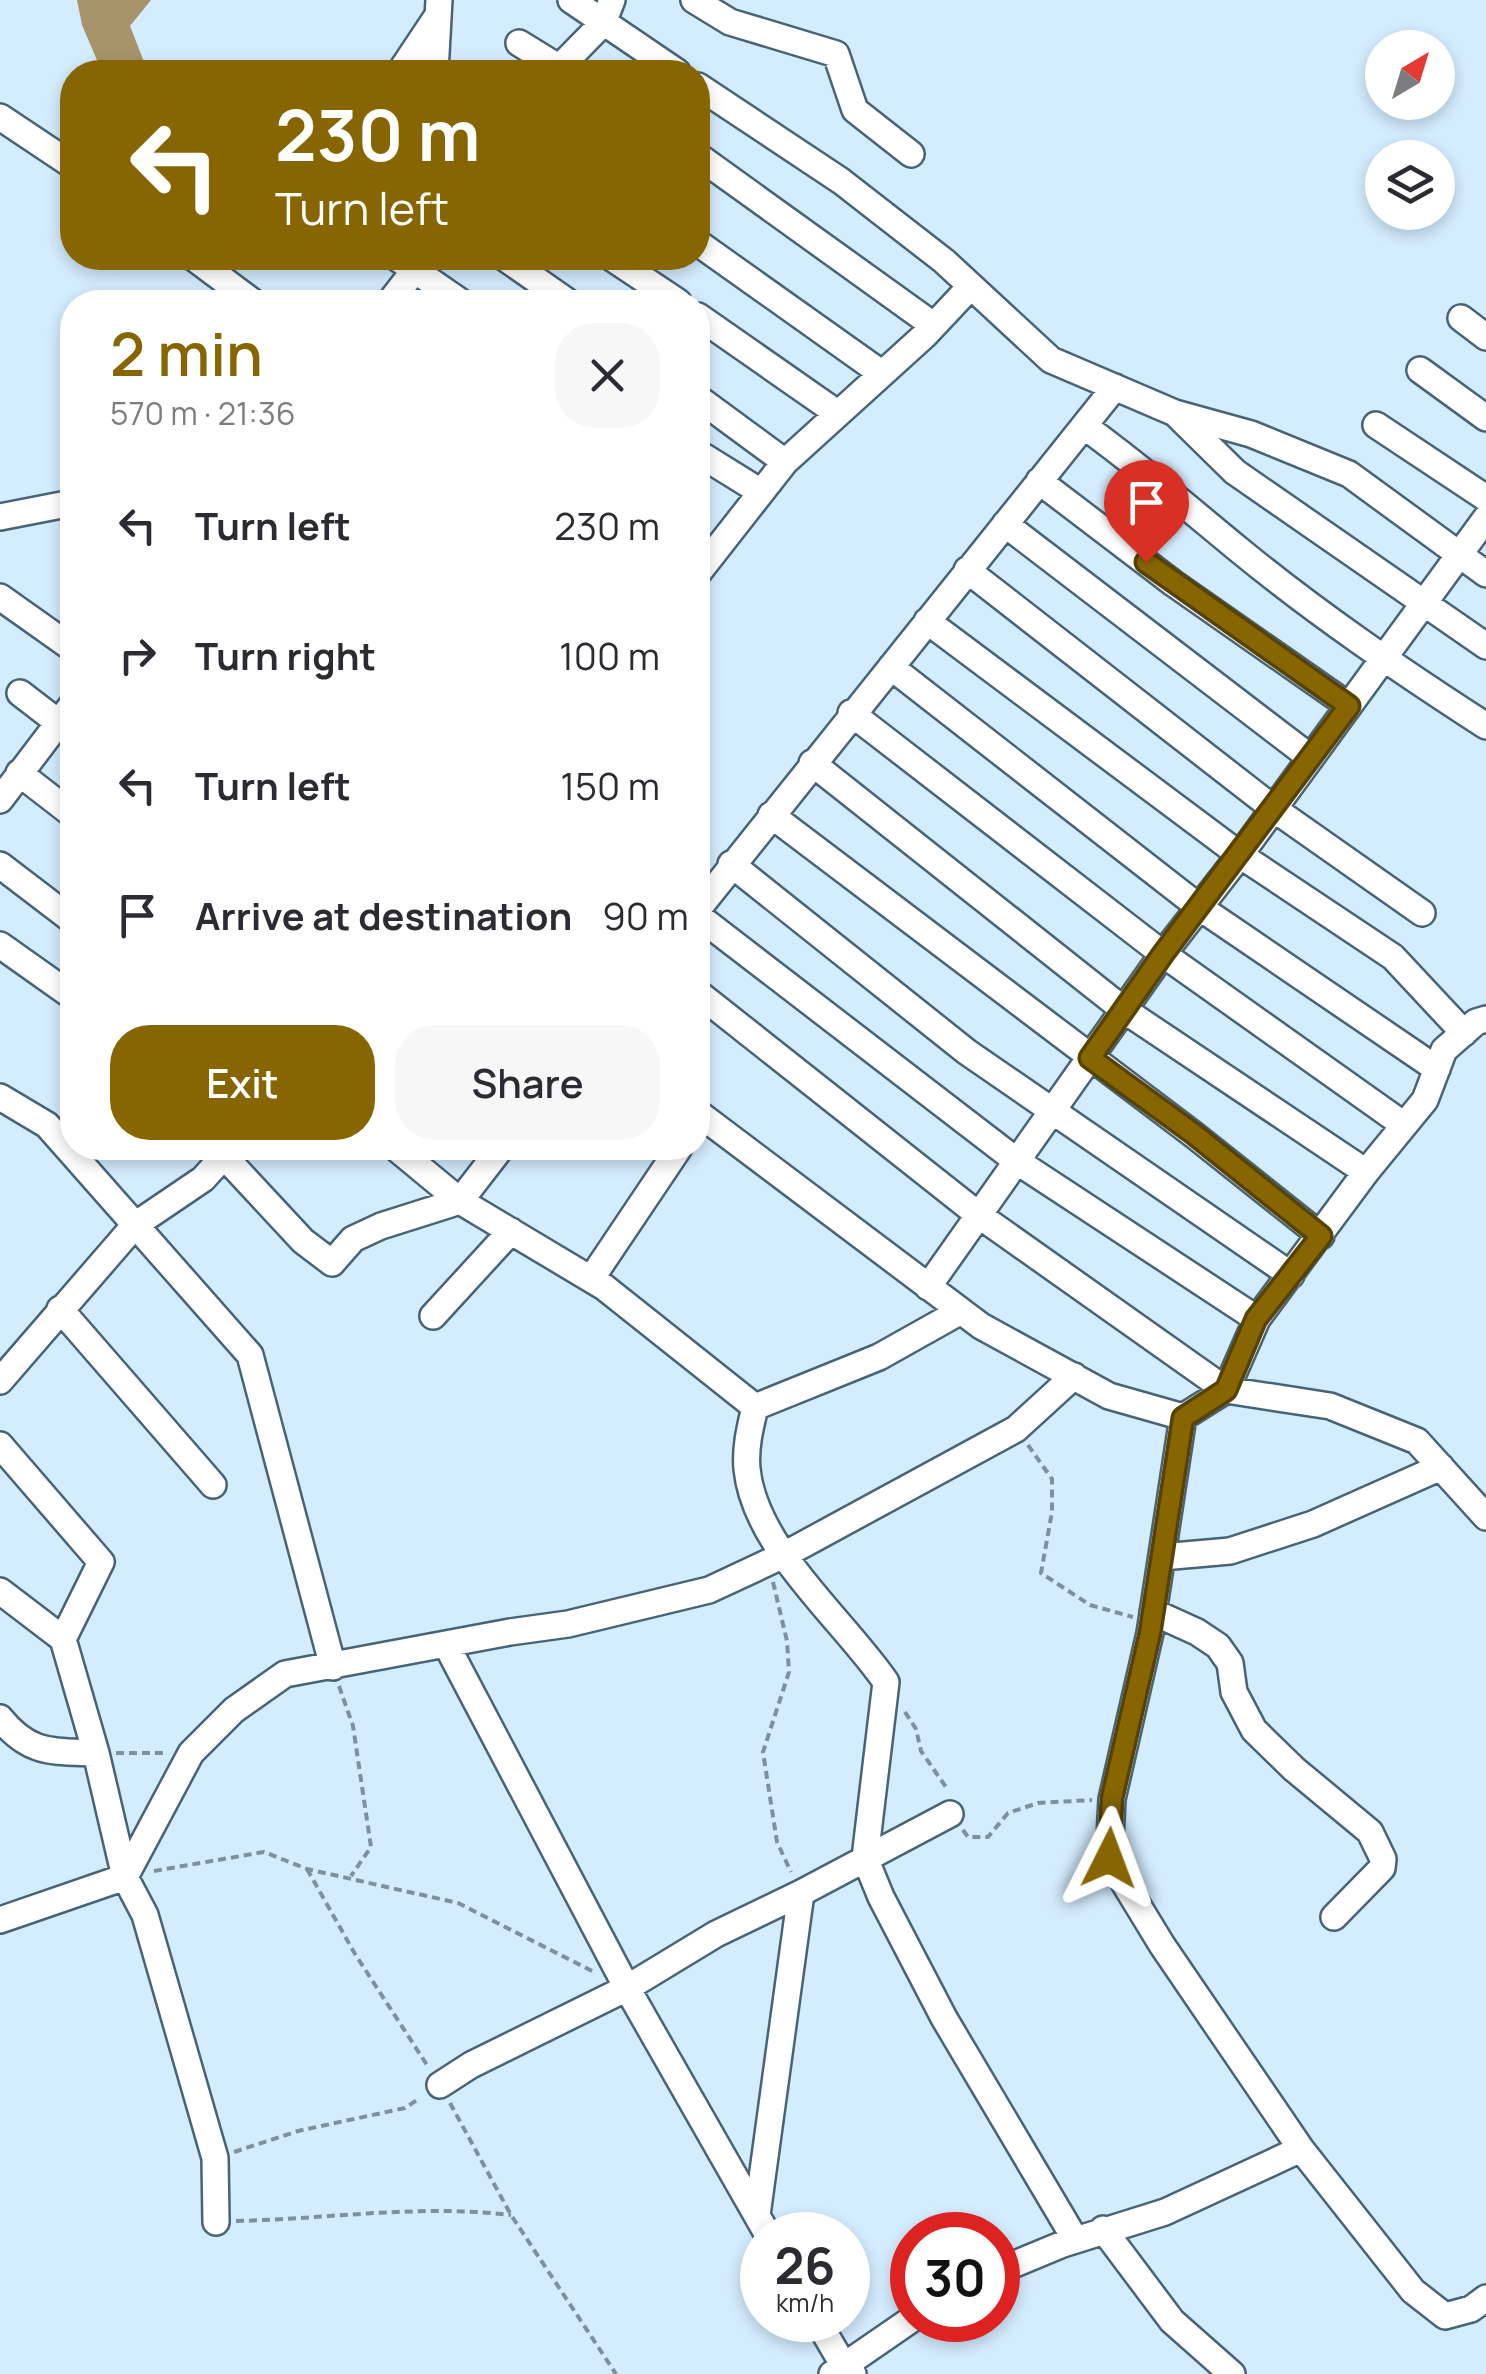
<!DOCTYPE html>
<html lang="en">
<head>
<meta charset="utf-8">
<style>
  :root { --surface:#fff; --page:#f7f7f7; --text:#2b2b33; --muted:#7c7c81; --accent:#876601 }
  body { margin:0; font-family:Manrope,sans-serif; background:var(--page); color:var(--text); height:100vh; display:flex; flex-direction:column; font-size:38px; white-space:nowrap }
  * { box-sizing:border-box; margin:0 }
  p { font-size:32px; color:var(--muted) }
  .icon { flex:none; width:55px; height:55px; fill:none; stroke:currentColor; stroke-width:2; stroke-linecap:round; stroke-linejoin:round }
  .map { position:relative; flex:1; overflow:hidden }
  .side { position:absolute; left:60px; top:290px; width:650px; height:870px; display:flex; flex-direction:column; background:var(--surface); border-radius:40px; box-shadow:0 5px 15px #0003 }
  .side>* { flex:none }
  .hud { position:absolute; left:60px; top:60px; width:650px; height:210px; border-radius:40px; box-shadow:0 5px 15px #0003; background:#876601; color:#fff; overflow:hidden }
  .needle { width:65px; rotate:38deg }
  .fabs { position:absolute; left:1365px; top:30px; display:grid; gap:20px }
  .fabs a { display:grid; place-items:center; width:90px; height:90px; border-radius:50%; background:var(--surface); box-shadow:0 5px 15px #0003; font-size:50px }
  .speed { position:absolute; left:740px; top:2212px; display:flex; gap:20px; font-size:50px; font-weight:700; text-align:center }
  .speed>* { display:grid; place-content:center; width:130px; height:130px; border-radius:50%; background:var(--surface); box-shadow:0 5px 15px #0003; line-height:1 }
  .speed small { font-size:25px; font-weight:400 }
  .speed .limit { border:15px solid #d22; background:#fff; color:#111 }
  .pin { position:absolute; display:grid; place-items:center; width:85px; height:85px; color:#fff; margin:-102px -42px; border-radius:50% 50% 50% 0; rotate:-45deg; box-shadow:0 0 10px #0007 }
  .pin .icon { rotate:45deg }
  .me { position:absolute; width:110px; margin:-55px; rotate:3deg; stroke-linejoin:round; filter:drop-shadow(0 0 8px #0008) }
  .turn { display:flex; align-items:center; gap:35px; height:210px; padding:0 50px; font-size:45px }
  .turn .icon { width:130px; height:130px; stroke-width:2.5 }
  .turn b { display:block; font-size:70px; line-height:85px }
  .round { display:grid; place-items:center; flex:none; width:105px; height:105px; border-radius:40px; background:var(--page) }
  .head { display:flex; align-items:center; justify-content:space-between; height:170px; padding:0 50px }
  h1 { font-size:60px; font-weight:600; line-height:75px; color:var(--accent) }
  .cta { display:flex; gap:20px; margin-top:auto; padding:20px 50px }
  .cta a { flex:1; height:115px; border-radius:40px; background:var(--accent); color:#fff; font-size:40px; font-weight:600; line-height:115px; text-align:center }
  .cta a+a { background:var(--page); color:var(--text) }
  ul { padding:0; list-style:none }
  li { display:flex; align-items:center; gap:30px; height:130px; padding:0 50px }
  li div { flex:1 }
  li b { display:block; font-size:38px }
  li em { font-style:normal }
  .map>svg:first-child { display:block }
  .water { fill:#a7946a }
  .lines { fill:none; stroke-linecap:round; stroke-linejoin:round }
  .minor-casing { stroke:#486377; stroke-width:30 }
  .path { stroke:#7d909e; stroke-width:4; stroke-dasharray:8 5; stroke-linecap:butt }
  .minor { stroke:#fff; stroke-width:25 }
  .route-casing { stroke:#584201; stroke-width:25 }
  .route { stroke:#876601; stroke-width:18 }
</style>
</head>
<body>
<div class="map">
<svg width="1486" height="2374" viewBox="0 0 1486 2374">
  <rect width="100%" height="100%" fill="#d3ecfe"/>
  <path class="water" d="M 77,0 L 151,0 L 130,26 L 148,72 L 102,72 L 82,25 Z"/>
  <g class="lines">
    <defs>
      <path id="minor" d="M 571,0 L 677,72
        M 694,0 L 730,22 L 836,54 L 855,110 L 911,154
        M 519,43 L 566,72
        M 400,72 L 438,15
        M 435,72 L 439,0
        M 555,72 L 603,23 L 612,0
        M 698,86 L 841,181 L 944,261 L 1051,360 L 1175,413 L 1251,434 L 1349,474 L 1486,574
        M 0,117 L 72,165
        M 698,156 L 933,325
        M 698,243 L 881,373
        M 194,258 L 253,302
        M 397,258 L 461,302
        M 505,258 L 568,302
        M 612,258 L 678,302
        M 390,302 L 424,258
        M 698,316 L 837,413
        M 1461,318 L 1486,337
        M 1420,370 L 1486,418
        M 698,398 L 785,462
        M 1178,416 L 1235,472 L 1486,646
        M 1376,425 L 1486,498
        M 1084,426 C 1138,465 1187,507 1238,549 C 1317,614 1401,671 1486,726
        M 698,453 L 761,492
        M 1039,481 L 1173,583 L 1349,706
        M 0,517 L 72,503
        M 1005,524 L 1311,758
        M 967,570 L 1274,809 L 1422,913
        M 698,573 L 785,462 L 925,335 L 971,286
        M 0,597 L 72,648
        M 927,621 L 1240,855 L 1393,957 L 1464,1033
        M 891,667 L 1199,907 L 1437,1069
        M 20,693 L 72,733
        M 851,713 L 1163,954 L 1404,1125
        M 812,763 L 1124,1010 L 1366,1172
        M 19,773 L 72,814
        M 0,800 L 72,705
        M 771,815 L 1194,1135 L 1321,1236
        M 731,864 L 967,1052 L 1291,1275
        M 0,865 L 72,920
        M 698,909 L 1115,387
        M 698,916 L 1018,1162 L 1257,1319
        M 0,945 L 72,996
        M 698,993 L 980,1216 L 1226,1390 L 1257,1319 L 1366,1172 L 1425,1100 L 1444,1050 L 1476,1022 L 1486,1019
        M 0,1097 L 47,1125 L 250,1355 L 333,1667
        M 698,1113 L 981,1326 L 1109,1396 L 1183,1417 L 1226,1390 L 1330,1406 L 1417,1441 L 1486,1517
        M 396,1148 L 460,1201 L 604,1287 L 755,1407
        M 224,1156 L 303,1241 L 332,1263 L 353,1239 L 381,1226 L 460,1201 L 501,1148
        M 591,1279 L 679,1148
        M 928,1287 L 1163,954 L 1240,855 L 1486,518
        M 60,1309 L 213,1485
        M 433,1316 L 511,1231
        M 0,1381 L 135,1225 L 203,1179 L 231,1148
        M 755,1407 C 750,1428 745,1448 747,1469 C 755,1548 843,1619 886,1682 L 865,1858 L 881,1897 L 944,2018 L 1075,2239
        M 755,1407 L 879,1357 L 961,1311
        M 1183,1417 L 1150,1633 L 1112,1799 L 1109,1858 L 1162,1945 L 1301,2149 L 1413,2291 L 1445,2316 L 1471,2309 L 1486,2298
        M 0,1445 L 101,1562 L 63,1639
        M 1162,1557 L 1230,1551 L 1313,1524 L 1441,1467
        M 0,1591 L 63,1639 L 96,1753 L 125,1877 L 145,1915 L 215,2158 L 216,2222
        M 1153,1612 L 1197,1632 L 1218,1646 L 1230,1663 L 1234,1692 L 1254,1730 L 1294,1769 L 1370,1832 L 1383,1859 L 1382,1868 L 1334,1917
        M 447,1646 L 627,1988 L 768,2235
        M 0,1718 C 30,1755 52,1751 96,1753
        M 0,1920 L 125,1877 L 191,1753 L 234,1710 L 285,1674 L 510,1632 L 568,1624 L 709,1590 L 784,1555 L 1016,1429 L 1074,1376
        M 440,2085 L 471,2065 L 627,1988 L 716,1934 L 801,1893
        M 757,2215 L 801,1893 L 950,1814
        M 1103,2229 L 1172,2321 L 1232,2374
        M 998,2271 L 1063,2244 L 1165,2212 L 1301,2149
        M 817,2320 L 845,2368 L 853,2374
        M 832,2374 L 912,2319"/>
    </defs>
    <use href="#minor" class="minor-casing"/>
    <path class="path" d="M 1028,1445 L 1052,1479 L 1052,1512 L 1041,1573 L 1090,1605 L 1133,1617
      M 773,1582 L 787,1641 L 789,1672 L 763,1752 L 777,1842 L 791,1872
      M 339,1686 L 353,1726 L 371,1847 L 351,1876
      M 905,1712 L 916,1729 L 921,1751 L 948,1790
      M 116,1753 L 166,1753
      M 963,1830 L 968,1837 L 988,1837 L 1008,1813 L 1038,1803 L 1092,1800
      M 307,1869 L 355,1954 L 427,2065
      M 154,1871 L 264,1852 L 307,1869 L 458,1903 L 594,1972
      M 450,2103 L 511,2215 L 616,2374
      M 234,2152 L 298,2131 L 405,2108 L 420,2098
      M 236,2221 C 328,2219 419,2204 511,2215"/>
    <use href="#minor" class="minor"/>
  </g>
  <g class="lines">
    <defs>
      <path id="route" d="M 1109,1858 L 1112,1798 L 1150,1633 L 1183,1418 L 1226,1390 L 1256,1319 L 1321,1236 L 1194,1134 L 1090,1058 L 1163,954 L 1349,706 L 1146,562"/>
    </defs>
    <use href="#route" class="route-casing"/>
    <use href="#route" class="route"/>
  </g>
</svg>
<div class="fabs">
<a><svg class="needle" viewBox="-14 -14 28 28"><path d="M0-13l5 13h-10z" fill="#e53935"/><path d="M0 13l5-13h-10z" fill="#7c7c81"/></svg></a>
<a><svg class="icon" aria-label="layers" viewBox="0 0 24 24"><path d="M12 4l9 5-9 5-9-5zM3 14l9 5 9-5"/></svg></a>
</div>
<div class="speed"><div>26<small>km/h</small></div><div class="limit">30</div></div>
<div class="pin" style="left:1146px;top:562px;background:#d93025"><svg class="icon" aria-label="arrive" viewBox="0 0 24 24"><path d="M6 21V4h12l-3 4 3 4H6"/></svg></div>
<svg class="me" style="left:1109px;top:1858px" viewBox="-20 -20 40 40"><path d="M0-17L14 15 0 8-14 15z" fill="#876601" stroke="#fff" stroke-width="4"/></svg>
<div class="hud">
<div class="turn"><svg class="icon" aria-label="left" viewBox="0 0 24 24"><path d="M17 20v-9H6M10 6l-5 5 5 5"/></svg><div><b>230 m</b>Turn left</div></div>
</div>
<section class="side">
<div class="head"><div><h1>2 min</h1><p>570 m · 21:36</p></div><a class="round"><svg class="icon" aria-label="close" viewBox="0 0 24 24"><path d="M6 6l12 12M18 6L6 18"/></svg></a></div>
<ul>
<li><svg class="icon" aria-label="left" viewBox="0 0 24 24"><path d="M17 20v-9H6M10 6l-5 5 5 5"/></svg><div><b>Turn left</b></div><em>230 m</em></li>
<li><svg class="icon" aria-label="right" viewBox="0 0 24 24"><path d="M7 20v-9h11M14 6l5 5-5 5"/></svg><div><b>Turn right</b></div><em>100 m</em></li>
<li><svg class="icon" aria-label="left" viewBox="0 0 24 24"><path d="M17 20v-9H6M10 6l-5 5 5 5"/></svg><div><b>Turn left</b></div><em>150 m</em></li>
<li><svg class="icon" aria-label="arrive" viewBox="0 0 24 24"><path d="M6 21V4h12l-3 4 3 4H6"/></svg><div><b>Arrive at destination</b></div><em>90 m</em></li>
</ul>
<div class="cta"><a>Exit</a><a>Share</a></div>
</section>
</div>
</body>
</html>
